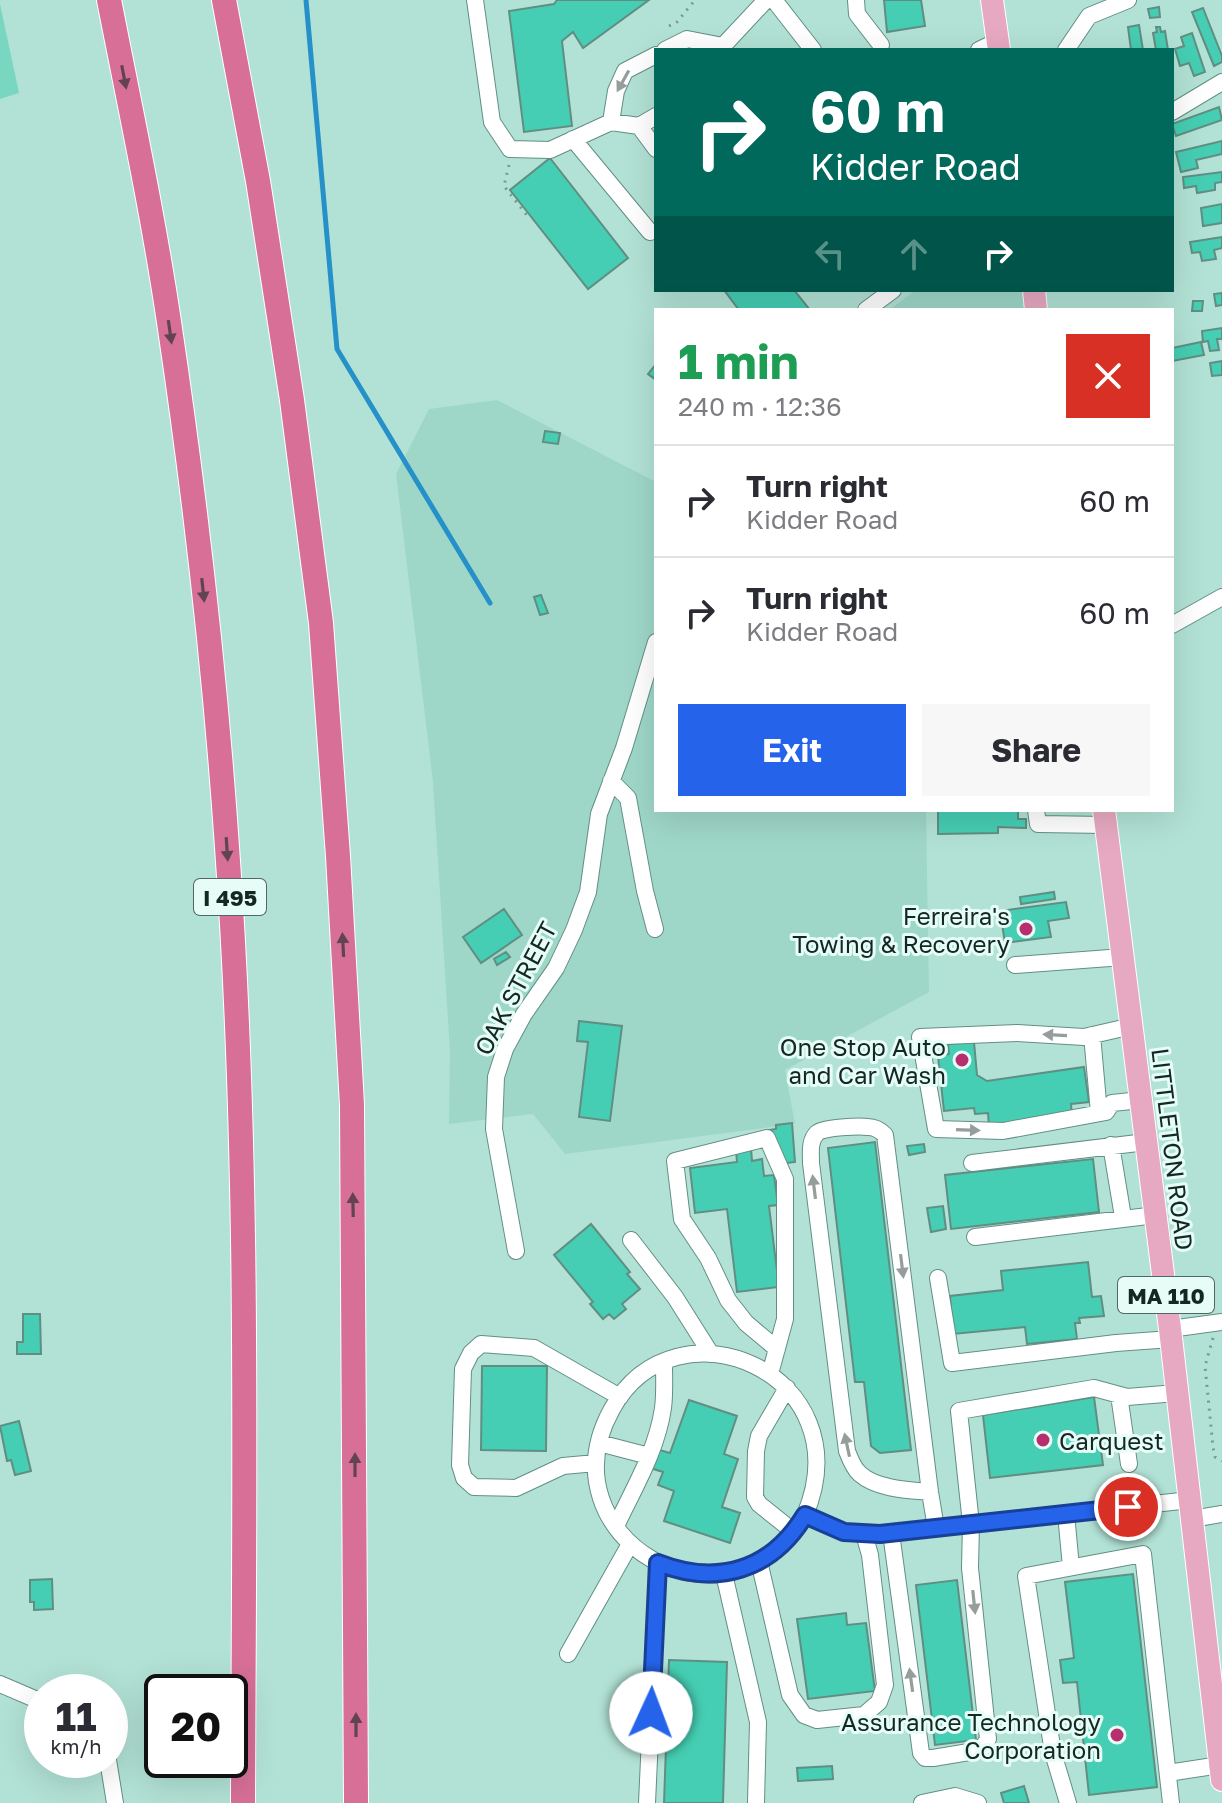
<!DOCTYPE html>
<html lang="en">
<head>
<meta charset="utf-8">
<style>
  :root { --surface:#fff; --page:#f7f7f7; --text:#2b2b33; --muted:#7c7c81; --line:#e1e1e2; --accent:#2563eb }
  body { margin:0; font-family:"Golos Text",sans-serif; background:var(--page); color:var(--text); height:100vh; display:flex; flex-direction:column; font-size:30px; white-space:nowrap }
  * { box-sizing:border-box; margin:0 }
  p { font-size:26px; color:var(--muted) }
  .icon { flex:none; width:44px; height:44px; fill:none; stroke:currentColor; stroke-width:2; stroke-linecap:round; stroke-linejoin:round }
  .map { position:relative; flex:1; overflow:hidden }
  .side { position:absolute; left:654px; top:308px; width:520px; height:504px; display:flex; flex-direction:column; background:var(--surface); border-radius:0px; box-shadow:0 8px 32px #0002 }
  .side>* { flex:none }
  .hud { position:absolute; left:654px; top:48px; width:520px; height:244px; border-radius:0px; box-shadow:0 8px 32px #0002; background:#00695c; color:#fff; overflow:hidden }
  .speed { position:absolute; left:24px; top:1674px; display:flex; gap:16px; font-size:40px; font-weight:700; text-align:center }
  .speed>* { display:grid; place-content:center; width:104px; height:104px; border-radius:50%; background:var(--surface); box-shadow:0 8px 32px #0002; line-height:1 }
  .speed small { font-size:20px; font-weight:400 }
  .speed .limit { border:4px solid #111; border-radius:12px; background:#fff; color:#111 }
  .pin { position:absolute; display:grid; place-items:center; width:68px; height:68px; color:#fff; margin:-34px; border:4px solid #fff; border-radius:50%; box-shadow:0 2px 8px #0007 }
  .me { position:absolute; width:88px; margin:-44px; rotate:2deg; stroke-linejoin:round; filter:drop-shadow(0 0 6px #0008) }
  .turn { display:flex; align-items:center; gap:28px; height:168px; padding:0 24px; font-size:36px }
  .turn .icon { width:104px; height:104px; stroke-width:2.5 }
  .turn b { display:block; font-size:56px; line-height:68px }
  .lanes { display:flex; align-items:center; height:76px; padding:0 24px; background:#0003; justify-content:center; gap:40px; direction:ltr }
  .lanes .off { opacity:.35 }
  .round { display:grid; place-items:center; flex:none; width:84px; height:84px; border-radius:0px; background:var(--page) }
  .summary { display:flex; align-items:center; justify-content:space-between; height:136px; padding:0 24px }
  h1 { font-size:48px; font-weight:700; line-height:60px; color:#1e9e55 }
  .cta { display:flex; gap:16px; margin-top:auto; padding:16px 24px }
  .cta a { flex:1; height:92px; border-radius:0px; background:var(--accent); color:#fff; font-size:32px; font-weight:700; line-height:92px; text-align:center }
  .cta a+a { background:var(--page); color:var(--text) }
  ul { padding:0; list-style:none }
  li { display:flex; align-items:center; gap:24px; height:112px; padding:0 24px; border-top:2px solid var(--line) }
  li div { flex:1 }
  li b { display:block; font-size:30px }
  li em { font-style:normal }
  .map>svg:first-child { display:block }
  .built { fill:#9ed7c8 }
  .green { fill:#79d6c0 }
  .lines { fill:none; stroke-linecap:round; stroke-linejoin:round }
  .stream { stroke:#2691c8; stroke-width:5 }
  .building { fill:#45ceb3; stroke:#618e82; stroke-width:2 }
  .minor-casing { stroke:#628f84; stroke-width:18 }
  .major-casing { stroke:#fff; stroke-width:24 }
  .highway-casing { stroke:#fff; stroke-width:26 }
  .path { stroke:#759a90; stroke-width:3; stroke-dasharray:2 6; stroke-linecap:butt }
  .minor { stroke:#fff; stroke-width:16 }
  .major { stroke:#e7a9c1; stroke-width:22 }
  .highway { stroke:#d76f97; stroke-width:24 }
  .oneway { fill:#624451 }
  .oneway2 { fill:#959e9c }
  .route-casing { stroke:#184099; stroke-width:20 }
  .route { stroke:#2563eb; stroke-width:14 }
  .poi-dot { fill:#b72f6f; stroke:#e6fdf7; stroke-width:3 }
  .labels { text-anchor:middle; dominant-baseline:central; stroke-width:6; stroke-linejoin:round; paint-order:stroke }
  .shield { fill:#e6fdf7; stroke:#536762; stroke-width:2 }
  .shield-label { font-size:22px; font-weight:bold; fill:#142722 }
  .poi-label { font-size:24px; fill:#142722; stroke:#e6fdf7; text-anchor:end }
  .street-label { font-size:24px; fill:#142722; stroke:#e6fdf7 }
</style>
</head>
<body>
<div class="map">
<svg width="1222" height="1803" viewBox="0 0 1222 1803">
  <rect width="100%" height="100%" fill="#b2e2d5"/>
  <path class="built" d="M 916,290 L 1023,290 L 1025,310 L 889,310 Z
    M 497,400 L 656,482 L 656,810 L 926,810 L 929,992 L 785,1070 L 795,1124 L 565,1154 L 533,1114 L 449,1124 L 450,1052 L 433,782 L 396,474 L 429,409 Z"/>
  <path class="green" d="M 0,4 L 19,93 L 0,99 Z"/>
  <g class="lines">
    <path class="stream" d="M 306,0 L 337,349 L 490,603"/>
  </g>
  <path class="building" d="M 557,0 L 649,0 L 583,48 L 573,32 L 562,41 L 572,126 L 524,132 L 509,11 L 554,4 Z
    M 884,0 L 921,0 L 925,26 L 887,32 Z
    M 1159,7 L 1160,17 L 1150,18 L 1148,9 Z
    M 1203,8 L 1222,56 L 1222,62 L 1214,66 L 1192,12 Z
    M 1139,25 L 1143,50 L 1131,50 L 1128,27 Z
    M 1156,27 L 1160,27 L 1161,32 L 1165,31 L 1168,50 L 1156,50 L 1153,33 L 1157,32 Z
    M 1192,33 L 1205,72 L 1194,76 L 1189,63 L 1180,66 L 1175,49 L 1184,46 L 1181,37 Z
    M 1219,107 L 1222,120 L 1176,136 L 1172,124 Z
    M 1222,141 L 1222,154 L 1196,160 L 1198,168 L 1181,172 L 1176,152 Z
    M 550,158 L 628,258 L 588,289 L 510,190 Z
    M 1222,172 L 1222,182 L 1215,183 L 1215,190 L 1197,193 L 1196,186 L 1184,188 L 1183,177 Z
    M 1222,204 L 1222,223 L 1203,226 L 1201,208 Z
    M 1222,237 L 1222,248 L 1214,250 L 1216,259 L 1202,261 L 1200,252 L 1192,253 L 1190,242 Z
    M 724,290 L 794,290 L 810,310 L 739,310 Z
    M 1222,293 L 1222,305 L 1216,306 L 1214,294 Z
    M 1193,301 L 1203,301 L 1202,311 L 1192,311 Z
    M 1222,328 L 1222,339 L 1217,339 L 1219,350 L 1210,351 L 1208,341 L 1203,342 L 1202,331 Z
    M 1201,342 L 1204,355 L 1172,361 L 1172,348 Z
    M 1222,361 L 1222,375 L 1212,376 L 1210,363 Z
    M 656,364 L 656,380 L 648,374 Z
    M 545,431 L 560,433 L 558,444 L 543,442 Z
    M 541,595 L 548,613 L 540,615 L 534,597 Z
    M 938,810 L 1018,810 L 1018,819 L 1026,819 L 1026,828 L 998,827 L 998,833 L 938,834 Z
    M 1054,892 L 1055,899 L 1021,904 L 1020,897 Z
    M 1066,902 L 1069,918 L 1048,921 L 1051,937 L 1005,943 L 1000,911 Z
    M 504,909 L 522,935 L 481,963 L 463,937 Z
    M 506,952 L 510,957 L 497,965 L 494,959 Z
    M 579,1021 L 622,1026 L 610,1121 L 579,1117 L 588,1042 L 577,1041 Z
    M 974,1042 L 977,1075 L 987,1081 L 1084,1067 L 1089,1102 L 1071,1104 L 1072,1116 L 989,1127 L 988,1113 L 975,1114 L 974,1108 L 944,1111 L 938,1056 L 949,1054 L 948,1044 Z
    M 792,1123 L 795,1162 L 780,1164 L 769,1130 L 776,1129 L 776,1125 Z
    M 875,1142 L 911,1450 L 880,1453 L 871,1446 L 864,1382 L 855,1382 L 828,1148 Z
    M 924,1144 L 925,1152 L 909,1155 L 907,1146 Z
    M 751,1148 L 752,1161 L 762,1159 L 764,1176 L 774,1175 L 778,1205 L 769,1206 L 779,1287 L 737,1292 L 727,1209 L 695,1213 L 690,1168 L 737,1162 L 736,1150 Z
    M 1093,1159 L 1099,1212 L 951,1229 L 945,1175 Z
    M 943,1206 L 946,1229 L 931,1232 L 927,1208 Z
    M 591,1224 L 630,1272 L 627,1274 L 640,1289 L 622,1304 L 626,1309 L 614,1319 L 609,1314 L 603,1319 L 590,1304 L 593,1302 L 554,1255 Z
    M 1088,1262 L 1092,1297 L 1101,1296 L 1104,1316 L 1079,1318 L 1080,1323 L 1075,1323 L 1077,1339 L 1027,1344 L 1025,1327 L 953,1334 L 950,1296 L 1003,1290 L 1001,1271 Z
    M 23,1314 L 40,1314 L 41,1354 L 17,1354 L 17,1342 L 23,1342 Z
    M 482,1366 L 547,1366 L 546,1451 L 481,1450 Z
    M 1094,1397 L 1103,1465 L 990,1478 L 983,1415 Z
    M 689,1400 L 737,1416 L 724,1454 L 738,1459 L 722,1507 L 740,1513 L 730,1543 L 664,1521 L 674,1491 L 658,1485 L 663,1472 L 650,1468 L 656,1449 L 670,1453 Z
    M 19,1421 L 31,1471 L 15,1475 L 11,1460 L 7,1461 L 0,1426 Z
    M 1133,1574 L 1157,1787 L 1089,1795 L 1077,1682 L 1063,1683 L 1060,1660 L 1074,1658 L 1065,1582 Z
    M 52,1579 L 53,1609 L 34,1610 L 34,1602 L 30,1602 L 30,1580 Z
    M 957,1580 L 976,1740 L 935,1745 L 916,1585 Z
    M 846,1613 L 847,1625 L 866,1623 L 875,1691 L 808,1699 L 797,1619 Z
    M 669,1660 L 727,1662 L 723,1803 L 664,1803 Z
    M 832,1766 L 833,1779 L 798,1781 L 797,1768 Z
    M 1024,1786 L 1029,1803 L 1004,1803 L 1001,1793 Z"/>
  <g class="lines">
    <defs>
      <path id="minor" d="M 475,0 L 492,122 L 510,149 L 550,150 L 611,122 L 639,126 L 656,116
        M 774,0 L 813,50
        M 856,0 L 857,14 L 881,45
        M 665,50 L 687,39 L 723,46
        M 722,50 L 723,46 L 766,0
        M 979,50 L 998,41
        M 1066,50 L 1089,16 L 1128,0
        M 1172,112 L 1222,82
        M 611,122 L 616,91 L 625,71 L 656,55
        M 639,126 L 656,149
        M 573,139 L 650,232
        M 866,310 L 893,290
        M 1172,625 L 1222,597
        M 611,781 L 628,798 L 645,891 L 655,929
        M 1036,810 L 1038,824 L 1106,825
        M 1015,965 L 1123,957
        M 1132,1026 L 1084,1037 L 1017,1033 L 920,1037 L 936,1129 L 1003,1131 L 1106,1112 L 1112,1103 L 1141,1100
        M 1092,1035 L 1099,1113
        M 1111,1145 L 1123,1217
        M 972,1163 L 1146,1142
        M 975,1237 L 1156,1215
        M 631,1240 L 675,1297 L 711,1354
        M 516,1251 L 494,1129 L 496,1077 L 505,1049 L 524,1014 L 556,968 L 574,930 L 588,892 L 599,814 L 624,748 L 656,642
        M 938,1278 L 952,1363 L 1116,1343 L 1171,1339
        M 1170,1329 L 1222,1322
        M 770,1374 L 785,1319 L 785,1179 L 767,1138 L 675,1161 L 682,1219 L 708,1258 L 728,1300 L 746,1323 L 777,1349
        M 787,1388 L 759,1436 L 756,1451 L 755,1497 L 759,1504 L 794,1532
        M 1119,1395 L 1129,1464
        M 599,1443 L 649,1456
        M 596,1463 L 563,1466 L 516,1488 L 474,1487 L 464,1478 L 460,1465 L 463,1369 L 471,1353 L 481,1344 L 534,1348 L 620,1397
        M 930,1492 C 908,1490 877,1489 860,1474 C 854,1469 850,1459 847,1451 L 811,1163 C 811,1153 809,1141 817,1133 C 823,1127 860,1126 868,1127 C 875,1127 881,1131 885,1135 L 930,1492 L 936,1528
        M 1066,1514 L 1071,1567
        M 805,1515 C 724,1647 541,1536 612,1409 C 676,1293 864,1374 805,1515 L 844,1532 L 880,1534 L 1190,1500
        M 1192,1519 L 1222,1514
        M 616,1526 C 634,1488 657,1450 663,1408 C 665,1393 664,1378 664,1363
        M 891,1533 L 921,1753 L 925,1758 L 933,1758 L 981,1750 L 988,1739 L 970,1568 L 971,1524 L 959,1411 L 1094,1388 L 1127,1397 L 1177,1393
        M 759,1561 L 790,1695 L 804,1715 L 817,1720 L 864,1715 L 879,1702 L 885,1685 L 870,1555 L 864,1534
        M 724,1574 L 758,1722 L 756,1803
        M 568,1654 L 630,1544
        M 0,1684 L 42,1702
        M 108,1760 L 115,1803
        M 1168,1773 L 1220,1765
        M 647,1803 L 658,1563
        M 922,1803 L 955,1796 L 978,1803
        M 1068,1803 L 1053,1753 L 1026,1576 L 1143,1554 L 1171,1803"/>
      <path id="major" d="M 992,0 L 999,50
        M 1034,290 L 1036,310
        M 1104,810 L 1170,1329 L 1222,1780"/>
      <path id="highway" d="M 109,0 C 130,107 153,214 169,322 C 195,496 215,672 227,847 C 250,1165 244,1485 243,1803
        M 224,0 L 258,181 L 292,400 L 321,623 L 338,856 L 352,1105 L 356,1803"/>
    </defs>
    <use href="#minor" class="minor-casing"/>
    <use href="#major" class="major-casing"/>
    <use href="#highway" class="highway-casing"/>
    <path class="path" d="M 669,26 L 677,22 L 695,0
      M 509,165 L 504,186 L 529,218
      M 1213,1338 L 1205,1366 L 1213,1447 L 1215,1457 L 1222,1461"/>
    <use href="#minor" class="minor"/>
    <use href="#major" class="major"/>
    <use href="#highway" class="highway"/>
  </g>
  <defs><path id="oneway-solid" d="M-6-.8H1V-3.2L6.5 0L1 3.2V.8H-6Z" transform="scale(2)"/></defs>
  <g class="oneway">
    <use href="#oneway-solid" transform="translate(124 77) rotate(79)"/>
    <use href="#oneway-solid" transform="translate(170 332) rotate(82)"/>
    <use href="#oneway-solid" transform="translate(203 590) rotate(84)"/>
    <use href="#oneway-solid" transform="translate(227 849) rotate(86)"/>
    <use href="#oneway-solid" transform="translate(343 945) rotate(-93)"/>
    <use href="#oneway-solid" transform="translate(353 1205) rotate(-91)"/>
    <use href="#oneway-solid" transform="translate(355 1465) rotate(-90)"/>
    <use href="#oneway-solid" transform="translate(356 1725) rotate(-90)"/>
  </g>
  <g class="oneway2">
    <use href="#oneway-solid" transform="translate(623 81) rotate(119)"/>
    <use href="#oneway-solid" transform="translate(1055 1035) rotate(-177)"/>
    <use href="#oneway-solid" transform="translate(968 1130) rotate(2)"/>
    <use href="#oneway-solid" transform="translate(814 1187) rotate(-97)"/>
    <use href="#oneway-solid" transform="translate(902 1266) rotate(83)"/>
    <use href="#oneway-solid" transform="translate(847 1445) rotate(-102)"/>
    <use href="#oneway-solid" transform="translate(974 1602) rotate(84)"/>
    <use href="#oneway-solid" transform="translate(911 1680) rotate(-98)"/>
  </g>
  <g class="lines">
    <defs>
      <path id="route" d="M 651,1713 L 658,1563 C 717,1586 771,1571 805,1515 L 844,1532 L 880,1534 L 1128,1507"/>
    </defs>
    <use href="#route" class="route-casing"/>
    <use href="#route" class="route"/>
  </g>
  <g class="poi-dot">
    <circle cx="1026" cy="929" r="8"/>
    <circle cx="962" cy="1060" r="8"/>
    <circle cx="1043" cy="1440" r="8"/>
    <circle cx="1117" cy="1735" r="8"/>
  </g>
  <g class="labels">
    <g class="shield">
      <rect x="194" y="879" width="72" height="36" rx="6"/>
      <rect x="1118" y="1277" width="96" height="36" rx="6"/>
    </g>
    <g class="shield-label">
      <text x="230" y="897">I 495</text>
      <text x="1166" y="1295">MA 110</text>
    </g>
    <g class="poi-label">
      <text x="1010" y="915">Ferreira's<tspan x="1010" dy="28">Towing &amp; Recovery</tspan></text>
      <text x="946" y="1046">One Stop Auto<tspan x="946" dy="28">and Car Wash</tspan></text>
      <text x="1059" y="1440" text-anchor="start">Carquest</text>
      <text x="1101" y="1721">Assurance Technology<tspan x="1101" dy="28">Corporation</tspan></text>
    </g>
    <g class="street-label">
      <text transform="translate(515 988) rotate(-62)">OAK STREET</text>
      <text transform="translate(1173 1149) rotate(83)">LITTLETON ROAD</text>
    </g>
  </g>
</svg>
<div class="speed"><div>11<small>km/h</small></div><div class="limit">20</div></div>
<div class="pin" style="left:1128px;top:1507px;background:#d93025"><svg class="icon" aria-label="arrive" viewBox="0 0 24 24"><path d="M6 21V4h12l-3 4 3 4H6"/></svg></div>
<svg class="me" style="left:651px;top:1713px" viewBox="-20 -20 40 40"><circle r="19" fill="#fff"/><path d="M0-13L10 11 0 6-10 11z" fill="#2563eb"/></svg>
<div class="hud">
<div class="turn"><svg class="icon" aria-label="right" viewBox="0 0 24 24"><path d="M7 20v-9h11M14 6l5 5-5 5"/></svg><div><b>60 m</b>Kidder Road</div></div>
<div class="lanes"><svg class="icon off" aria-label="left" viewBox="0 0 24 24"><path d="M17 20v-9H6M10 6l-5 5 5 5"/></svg><svg class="icon off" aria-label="ahead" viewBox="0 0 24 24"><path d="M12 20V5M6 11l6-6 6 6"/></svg><svg class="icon" aria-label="right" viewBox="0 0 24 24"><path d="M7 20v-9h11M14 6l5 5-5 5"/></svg></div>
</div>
<section class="side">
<div class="summary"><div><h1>1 min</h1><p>240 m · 12:36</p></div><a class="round" style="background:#d93025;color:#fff"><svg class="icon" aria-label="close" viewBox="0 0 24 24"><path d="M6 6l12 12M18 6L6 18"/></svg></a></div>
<ul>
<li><svg class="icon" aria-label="right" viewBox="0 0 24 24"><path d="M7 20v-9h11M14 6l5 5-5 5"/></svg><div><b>Turn right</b><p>Kidder Road</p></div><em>60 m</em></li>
<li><svg class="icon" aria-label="right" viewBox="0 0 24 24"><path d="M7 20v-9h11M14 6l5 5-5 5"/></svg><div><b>Turn right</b><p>Kidder Road</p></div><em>60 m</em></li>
</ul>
<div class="cta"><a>Exit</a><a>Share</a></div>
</section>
</div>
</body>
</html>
